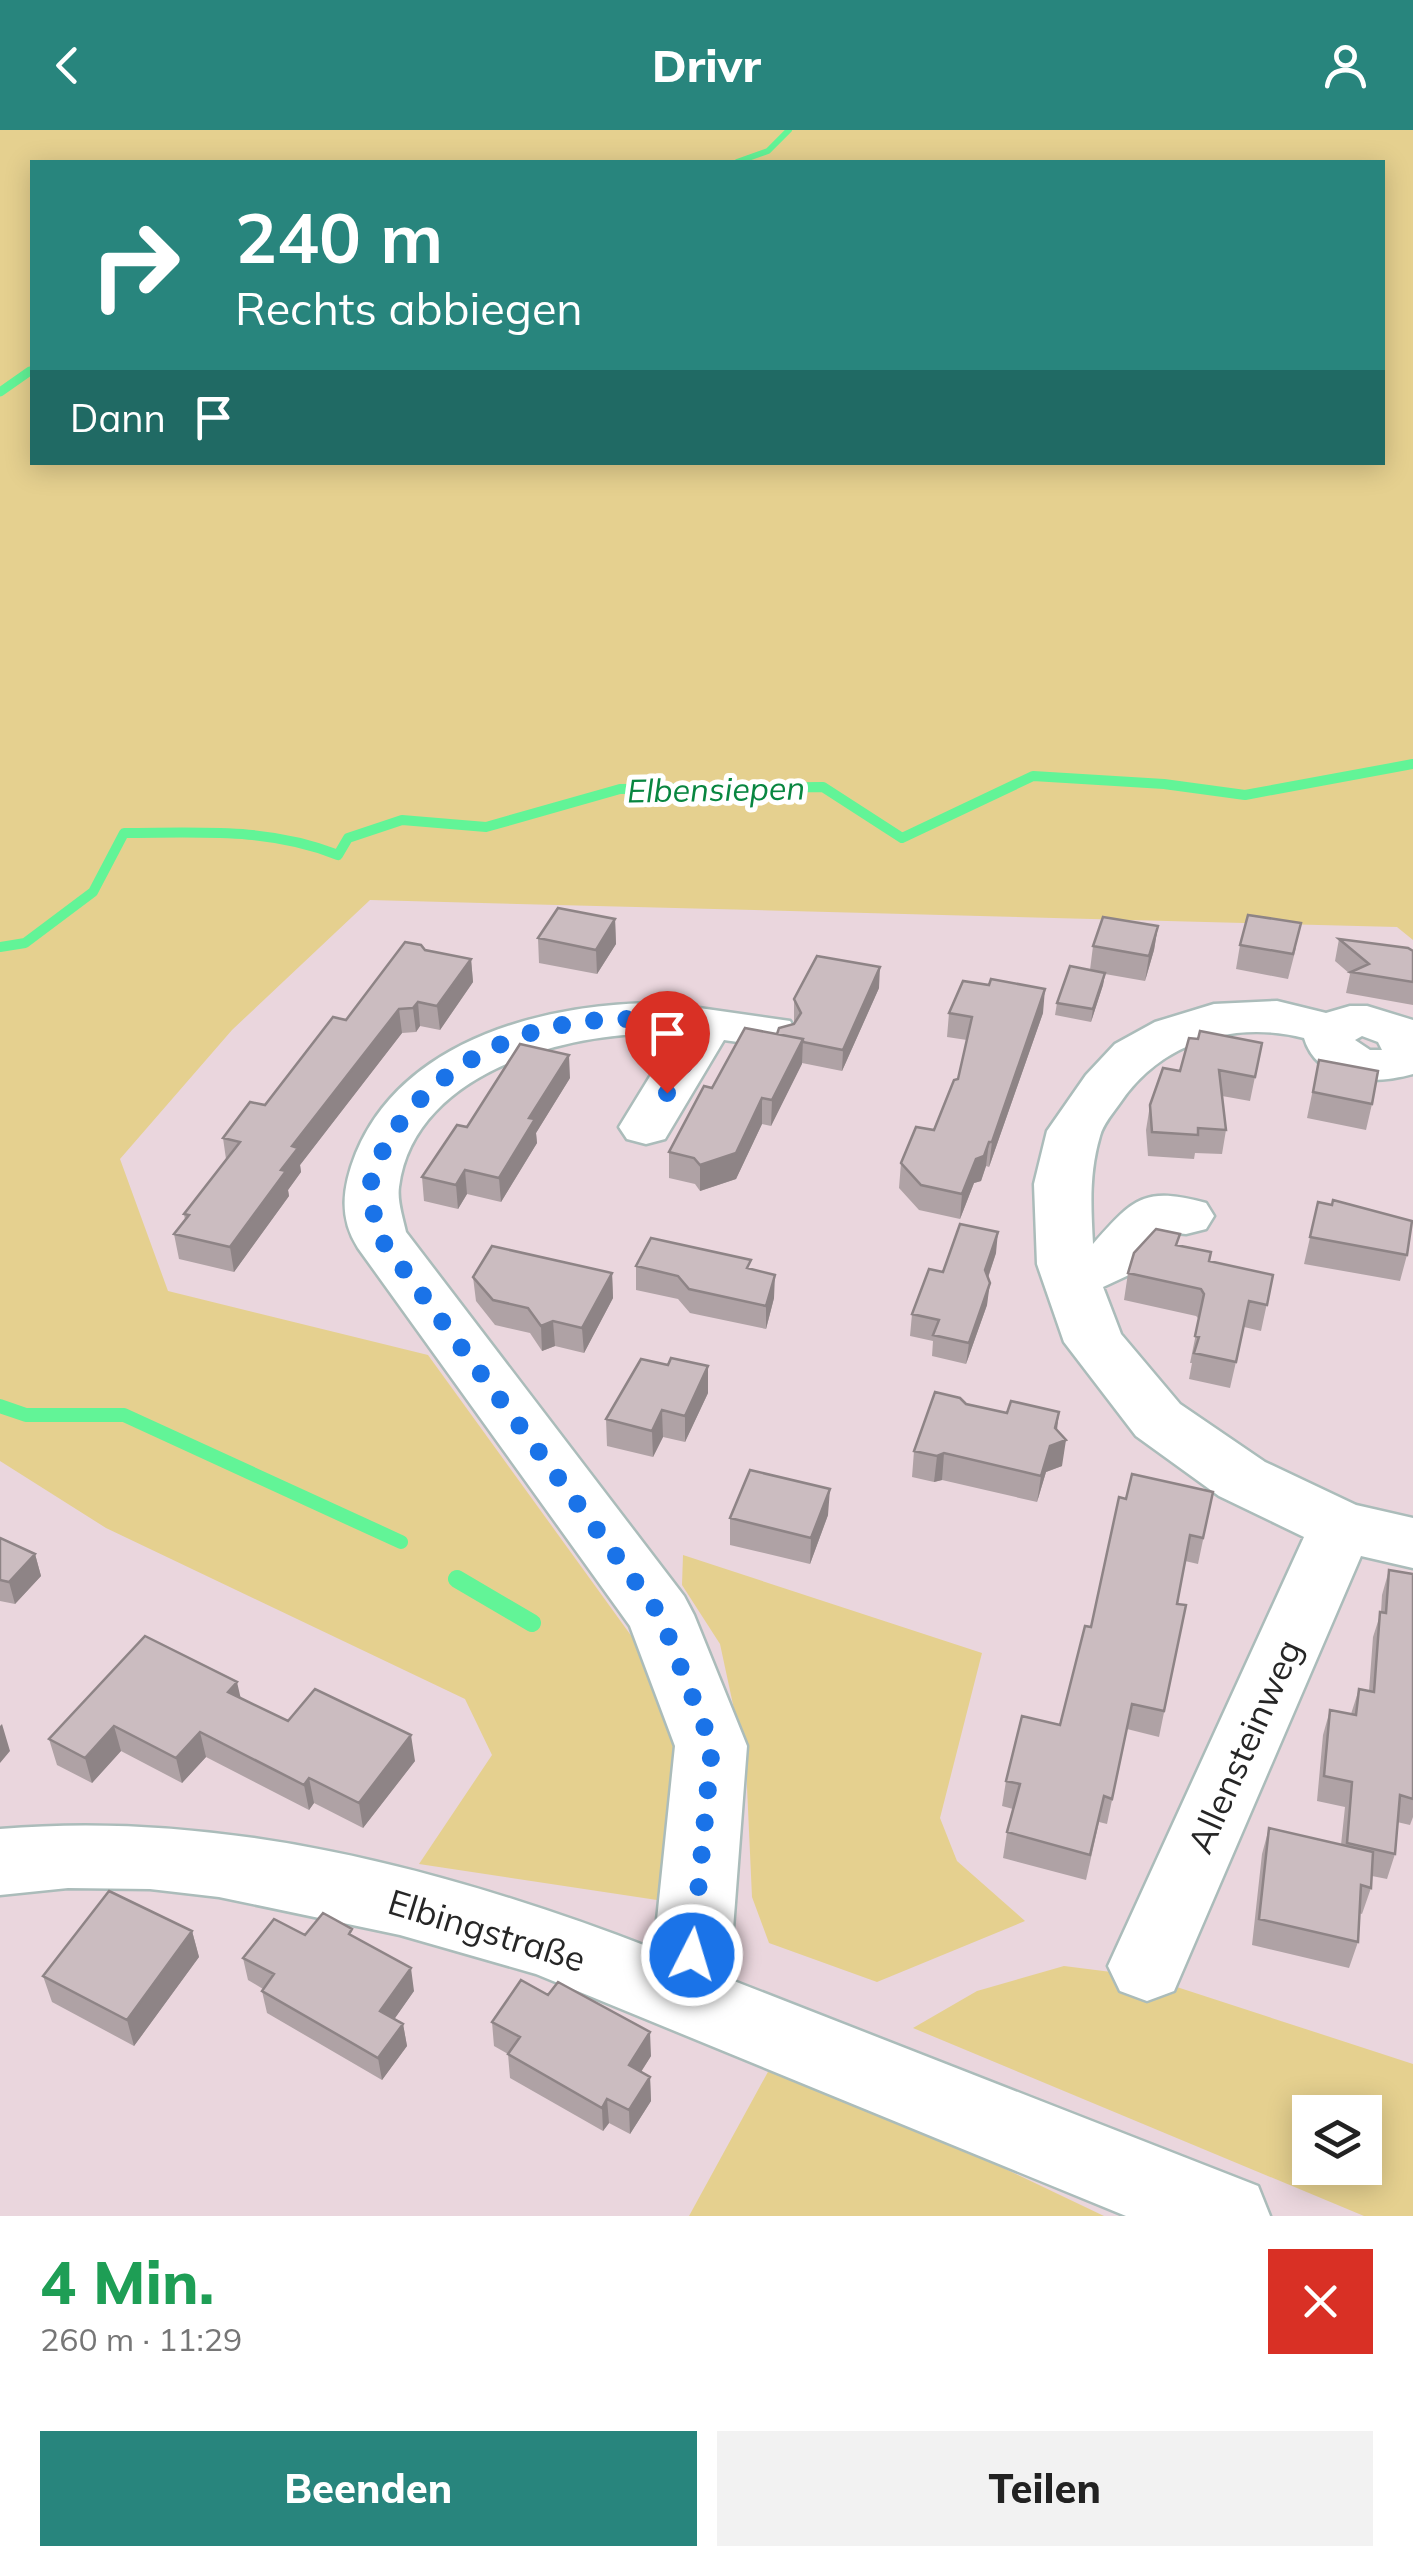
<!DOCTYPE html>
<html lang="de">
<head>
<meta charset="utf-8">
<style>
  :root { --surface:#fff; --page:#f2f2f2; --text:#222; --muted:#767676; --accent:#28857d }
  body { margin:0; font-family:Mulish,sans-serif; background:var(--page); color:var(--text); height:100vh; display:flex; flex-direction:column; font-size:38px; white-space:nowrap }
  * { box-sizing:border-box; margin:0 }
  p { font-size:32px; color:var(--muted) }
  .icon { flex:none; width:55px; height:55px; fill:none; stroke:currentColor; stroke-width:2; stroke-linecap:round; stroke-linejoin:round }
  .map { position:relative; height:2086px; overflow:hidden }
  .sheet { display:flex; flex-direction:column; background:var(--surface); flex:1 }
  .sheet>* { flex:none }
  .banner { position:absolute; left:30px; top:30px; width:1355px; height:305px; border-radius:0px; box-shadow:0 5px 25px #0003; background:#28857d; color:#fff; overflow:hidden }
  .fabs { position:absolute; left:1292px; top:1965px; display:grid; gap:20px }
  .fabs a { display:grid; place-items:center; width:90px; height:90px; border-radius:0px; background:var(--surface); box-shadow:0 5px 25px #0003; font-size:50px }
  .pin { position:absolute; display:grid; place-items:center; width:85px; height:85px; color:#fff; margin:-102px -42px; border-radius:50% 50% 50% 0; rotate:-45deg; box-shadow:0 0 10px #0007 }
  .pin .icon { rotate:45deg }
  .me { position:absolute; width:110px; margin:-55px; rotate:5deg; stroke-linejoin:round; filter:drop-shadow(0 0 8px #0008) }
  .turn { display:flex; align-items:center; gap:35px; height:210px; padding:0 40px; font-size:45px }
  .turn .icon { width:130px; height:130px; stroke-width:2.5 }
  .turn b { display:block; font-size:70px; line-height:85px }
  .then { display:flex; align-items:center; height:95px; padding:0 40px; background:#0003; gap:20px; font-size:38px }
  .round { display:grid; place-items:center; flex:none; width:105px; height:105px; border-radius:0px; background:var(--page) }
  .head { display:flex; align-items:center; justify-content:space-between; height:170px; padding:0 40px }
  h1 { font-size:60px; font-weight:800; line-height:75px; color:#1e9e55 }
  .button { display:flex; gap:20px; margin-top:auto; padding:20px 40px }
  .button a { flex:1; height:115px; border-radius:0px; background:var(--accent); color:#fff; font-size:40px; font-weight:800; line-height:115px; text-align:center }
  .button a+a { background:var(--page); color:var(--text) }
  header { display:flex; justify-content:space-between; align-items:center; height:130px; padding:0 40px; background:var(--accent); color:#fff; font-size:45px; font-weight:800 }
  .map>svg:first-child { display:block }
  .green { fill:#e5d08f; fill-rule:evenodd }
  .lines { fill:none; stroke-linecap:round; stroke-linejoin:round }
  .stream-far4 { stroke:#62f497; stroke-width:6 }
  .stream-far3 { stroke:#62f497; stroke-width:9 }
  .stream-far2 { stroke:#62f497; stroke-width:10 }
  .stream-far1 { stroke:#62f497; stroke-width:14 }
  .stream { stroke:#62f497; stroke-width:18 }
  .minor-casing { stroke:#abbcba; stroke-width:5 }
  .minor { fill:#fff; fill-rule:evenodd }
  .wall { fill:#afa2a5 }
  .shaded-wall { fill:#8e8486 }
  .building { fill:#cbbcc0; stroke:#8e8486; stroke-width:2.5 }
  .route { stroke:#1a73e8; stroke-width:18; stroke-dasharray:0 32.4 }
  .labels { text-anchor:middle; dominant-baseline:central; stroke-width:10; stroke-linejoin:round; paint-order:stroke }
  .water-label { font-size:32px; font-style:italic; fill:#088640; stroke:#fff }
  .near-street-label { font-size:35px; fill:#262626; stroke:#fff }
</style>
</head>
<body>
<header><svg class="icon" aria-label="back" viewBox="0 0 24 24"><path d="M15 5l-7 7 7 7"/></svg>Drivr<svg class="icon" aria-label="person" viewBox="0 0 24 24"><circle cx="12" cy="8" r="4"/><path d="M4 21q1-7 8-7t8 7"/></svg></header>
<div class="map">
<svg width="1413" height="2086" viewBox="0 0 1413 2086">
  <rect width="100%" height="100%" fill="#ead6dd"/>
  <path class="green" d="M 0,0 L 1413,0 L 1413,810 L 1397,797 L 370,770 L 232,900 L 120,1029 L 168,1161 L 428,1225 L 711,1616 L 657,1770 L 419,1734 L 492,1625 L 465,1569 L 106,1398 L 0,1331 ZM 32,32 L 1382,32 L 1382,332 L 32,332 Z
    M 683,1425 L 982,1523 L 940,1688 L 957,1731 L 1025,1791 L 877,1852 L 769,1813 L 752,1767 L 746,1635 L 720,1514 L 682,1455 Z
    M 1064,1836 L 1143,1846 L 1413,1934 L 1413,2086 L 1364,2086 L 913,1898 L 977,1861 ZM 1310,1982 L 1365,1982 L 1365,2038 L 1310,2038 Z
    M 775,1929 L 1104,2086 L 689,2086 Z"/>
  <g class="lines">
    <path class="stream-far4" d="M 737,32 L 768,21 L 789,0
      M 27,244 L 32,240"/>
    <path class="stream-far3" d="M 0,262 L 30,241"/>
    <path class="stream-far2" d="M 0,817 L 25,813 L 93,762 L 124,703 C 197,703 269,697 338,725 L 348,708 L 402,690 L 486,697 L 620,659 L 823,657 L 902,708 L 1033,646 L 1164,654 L 1245,665 L 1413,634"/>
    <path class="stream-far1" d="M 0,1276 L 26,1285 L 124,1285 L 401,1412"/>
    <path class="stream" d="M 457,1449 L 532,1493"/>
    <defs>
      <path id="minor" d="M 1277,871 L 1326,883 L 1350,876 L 1367,876 L 1413,890 L 1413,944 C 1374,955 1318,954 1304,908 C 1234,890 1161,912 1120,973 C 1113,983 1103,994 1100,1006 C 1089,1043 1091,1076 1093,1114 C 1133,1069 1143,1056 1206,1073 L 1214,1086 L 1206,1099 L 1186,1104 L 1166,1102 L 1131,1144 L 1103,1157 L 1121,1204 L 1180,1274 L 1265,1332 L 1356,1375 L 1413,1388 L 1413,1438 L 1361,1426 L 1174,1861 L 1147,1871 L 1120,1861 L 1108,1836 L 1304,1407 L 1219,1366 L 1136,1306 L 1064,1212 L 1037,1134 L 1034,1054 L 1047,1001 L 1086,945 L 1115,914 L 1155,892 L 1214,874 ZM 1362,906 L 1378,912 L 1382,920 L 1370,920 L 1355,910 Z
        M 664,873 L 790,891 L 797,902 L 790,913 L 772,917 L 724,910 L 665,1009 L 646,1014 L 627,1009 L 619,997 L 676,904 C 579,898 414,938 399,1057 C 397,1071 403,1088 406,1102 L 684,1466 L 694,1485 L 747,1616 L 731,1825 L 721,1846 L 1258,2056 L 1270,2086 L 1126,2086 L 536,1844 L 400,1805 L 219,1767 L 150,1759 L 68,1758 L 0,1765 L 0,1699 C 223,1680 447,1739 654,1819 L 675,1616 L 630,1496 L 358,1118 C 338,1087 343,1056 356,1023 C 404,907 551,872 664,873 Z"/>
    </defs>
    <use href="#minor" class="minor-casing"/>
    <use href="#minor" class="minor"/>
  </g>
  <path class="wall" d="M 615,789 L 616,814 L 597,844 L 539,833 L 538,808 Z
    M 1158,796 L 1154,820 L 1145,851 L 1105,844 L 1103,855 L 1091,892 L 1055,885 L 1057,873 L 1090,840 L 1093,816 Z
    M 1339,809 L 1413,821 L 1413,875 L 1346,863 L 1350,844 L 1335,831 Z
    M 1240,815 L 1296,818 L 1288,849 L 1236,839 Z
    M 425,820 L 471,829 L 473,852 L 440,900 L 420,896 L 416,902 L 402,903 L 300,1035 L 301,1042 L 288,1060 L 289,1066 L 234,1142 L 179,1129 L 174,1104 L 185,1090 L 184,1084 L 226,1029 L 223,1008 L 265,975 L 346,890 Z
    M 879,858 L 842,941 L 802,933 L 771,996 L 762,994 L 736,1049 L 700,1061 L 695,1054 L 669,1048 L 669,1022 L 712,958 L 777,904 L 794,894 L 794,869 Z
    M 949,883 L 1043,883 L 989,1037 L 986,1036 L 981,1051 L 974,1053 L 960,1089 L 919,1080 L 899,1058 L 901,1033 L 934,1000 L 958,949 L 967,910 L 947,907 Z
    M 1198,909 L 1262,913 L 1250,971 L 1222,966 L 1226,1000 L 1222,1024 L 1195,1023 L 1194,1029 L 1148,1026 L 1146,1000 L 1150,975 L 1180,941 Z
    M 1319,930 L 1372,974 L 1366,1000 L 1307,988 Z
    M 570,948 L 536,1003 L 537,1013 L 501,1072 L 467,1064 L 458,1079 L 424,1071 L 422,1047 L 467,997 Z
    M 1318,1072 L 1407,1125 L 1400,1151 L 1304,1134 Z
    M 1178,1115 L 1209,1131 L 1273,1145 L 1261,1201 L 1244,1197 L 1230,1258 L 1189,1249 L 1192,1233 L 1190,1233 L 1199,1189 L 1196,1186 L 1124,1170 L 1128,1143 Z
    M 996,1123 L 988,1148 L 987,1175 L 966,1234 L 932,1226 L 933,1211 L 910,1206 L 912,1184 L 943,1142 Z
    M 636,1136 L 750,1139 L 774,1168 L 766,1199 L 690,1183 L 678,1169 L 636,1160 Z
    M 612,1143 L 613,1168 L 584,1223 L 555,1216 L 542,1221 L 530,1203 L 495,1195 L 476,1171 L 473,1147 Z
    M 708,1263 L 685,1312 L 663,1307 L 653,1327 L 607,1316 L 606,1289 Z
    M 966,1274 L 1057,1301 L 1062,1336 L 1046,1342 L 1037,1372 L 942,1350 L 934,1352 L 912,1347 L 914,1321 Z
    M 1213,1362 L 1198,1434 L 1185,1431 L 1177,1474 L 1186,1475 L 1159,1607 L 1127,1599 L 1107,1694 L 1099,1692 L 1086,1750 L 1003,1728 L 1007,1702 L 1013,1679 L 1002,1676 L 1006,1651 L 1060,1595 L 1091,1497 L 1126,1369 Z
    M 828,1385 L 810,1434 L 730,1415 L 730,1388 Z
    M 0,1408 L 35,1424 L 41,1446 L 15,1474 L 0,1471 Z
    M 1389,1440 L 1413,1444 L 1413,1687 L 1410,1695 L 1397,1692 L 1395,1724 L 1387,1749 L 1372,1746 L 1371,1758 L 1362,1784 L 1359,1783 L 1358,1812 L 1349,1838 L 1252,1815 L 1262,1724 L 1269,1698 L 1341,1715 L 1345,1677 L 1317,1671 L 1323,1605 L 1330,1580 L 1351,1584 L 1359,1559 L 1369,1561 L 1373,1507 L 1381,1482 L 1382,1465 Z
    M 241,1568 L 288,1591 L 415,1631 L 363,1698 L 314,1673 L 309,1680 L 206,1627 L 182,1653 L 121,1621 L 92,1653 L 57,1635 L 49,1609 Z
    M 192,1801 L 199,1827 L 134,1916 L 52,1872 L 43,1846 Z
    M 305,1805 L 354,1807 L 414,1861 L 394,1889 L 403,1894 L 407,1916 L 382,1950 L 267,1883 L 262,1861 L 263,1859 L 248,1850 L 243,1828 Z
    M 492,1892 L 651,1926 L 641,1942 L 650,1947 L 651,1971 L 630,2004 L 609,1993 L 603,2001 L 510,1948 L 508,1924 L 494,1916 Z"/>
  <path class="shaded-wall" d="M 615,789 L 616,814 L 597,844 L 596,820 Z
    M 1158,796 L 1154,820 L 1145,851 L 1149,826 Z
    M 471,829 L 473,852 L 440,900 L 437,876 Z
    M 880,837 L 879,858 L 842,941 L 843,920 Z
    M 1105,843 L 1103,855 L 1091,892 L 1093,879 Z
    M 1045,859 L 1043,883 L 989,1037 L 992,1012 Z
    M 418,872 L 420,896 L 416,902 L 413,878 Z
    M 399,879 L 402,903 L 300,1035 L 301,1042 L 288,1060 L 289,1066 L 234,1142 L 230,1117 L 281,1040 L 292,1016 Z
    M 803,909 L 802,934 L 771,996 L 772,970 Z
    M 569,925 L 570,948 L 536,1003 L 537,1013 L 501,1072 L 499,1048 L 529,988 Z
    M 762,968 L 762,994 L 736,1049 L 700,1061 L 700,1035 Z
    M 989,1012 L 986,1036 L 981,1051 L 974,1053 L 960,1089 L 962,1064 L 976,1029 Z
    M 465,1040 L 467,1064 L 458,1079 L 456,1055 Z
    M 998,1102 L 996,1123 L 983,1162 L 985,1140 Z
    M 612,1143 L 613,1168 L 584,1223 L 582,1198 Z
    M 775,1145 L 774,1168 L 766,1199 L 766,1176 Z
    M 990,1153 L 987,1175 L 966,1234 L 969,1213 Z
    M 553,1191 L 555,1216 L 542,1221 L 541,1196 Z
    M 708,1236 L 708,1263 L 685,1312 L 685,1286 Z
    M 662,1280 L 663,1307 L 653,1327 L 652,1301 Z
    M 1059,1282 L 1056,1309 L 1066,1310 L 1062,1336 L 1046,1342 L 1037,1372 L 1041,1346 Z
    M 944,1323 L 942,1350 L 934,1352 L 937,1326 Z
    M 830,1359 L 828,1385 L 810,1434 L 811,1408 Z
    M 35,1424 L 41,1446 L 15,1474 L 9,1452 Z
    M 237,1552 L 243,1578 L 228,1562 Z
    M 2,1594 L 10,1621 L 0,1633 L 0,1596 Z
    M 114,1596 L 121,1621 L 92,1653 L 85,1628 Z
    M 200,1602 L 206,1627 L 182,1653 L 176,1628 Z
    M 411,1605 L 415,1631 L 363,1698 L 359,1673 Z
    M 309,1648 L 314,1673 L 309,1680 L 304,1655 Z
    M 192,1801 L 199,1827 L 134,1916 L 127,1890 Z
    M 411,1838 L 414,1861 L 384,1904 L 380,1881 Z
    M 403,1894 L 407,1916 L 382,1950 L 378,1928 Z
    M 650,1902 L 651,1926 L 630,1959 L 629,1935 Z
    M 650,1947 L 651,1971 L 630,2004 L 629,1980 Z
    M 607,1969 L 609,1993 L 603,2001 L 602,1978 Z"/>
  <path class="building" d="M 558,778 L 615,789 L 596,820 L 538,808 Z
    M 1248,785 L 1301,793 L 1293,824 L 1240,815 Z
    M 1103,787 L 1158,796 L 1149,826 L 1093,816 Z
    M 1339,809 L 1408,818 L 1413,821 L 1413,852 L 1351,842 L 1369,834 Z
    M 405,812 L 421,815 L 425,820 L 471,829 L 437,876 L 418,872 L 413,878 L 399,879 L 292,1016 L 298,1018 L 281,1040 L 286,1041 L 230,1117 L 174,1104 L 189,1085 L 184,1084 L 240,1012 L 223,1008 L 250,972 L 265,975 L 333,887 L 346,890 Z
    M 817,826 L 880,837 L 843,920 L 803,912 L 803,909 L 777,904 L 779,898 L 794,894 L 801,883 L 794,869 Z
    M 1070,836 L 1105,843 L 1093,879 L 1057,873 Z
    M 991,849 L 1045,859 L 992,1012 L 989,1012 L 984,1026 L 976,1029 L 962,1064 L 921,1055 L 901,1033 L 916,997 L 934,1000 L 954,950 L 958,949 L 972,887 L 949,883 L 963,851 L 989,855 Z
    M 745,898 L 803,909 L 772,970 L 762,968 L 736,1023 L 700,1035 L 694,1028 L 669,1022 L 704,956 L 712,958 Z
    M 1200,901 L 1262,913 L 1255,947 L 1219,940 L 1226,1000 L 1198,998 L 1198,1005 L 1152,1002 L 1150,975 L 1163,938 L 1180,941 L 1189,908 L 1198,909 Z
    M 520,914 L 569,925 L 529,988 L 535,989 L 499,1048 L 465,1040 L 456,1055 L 422,1047 L 457,995 L 467,997 Z
    M 1319,930 L 1378,941 L 1372,974 L 1313,962 Z
    M 1333,1070 L 1412,1091 L 1407,1125 L 1310,1107 L 1318,1072 L 1332,1075 Z
    M 960,1094 L 998,1102 L 985,1140 L 990,1153 L 969,1213 L 933,1205 L 939,1190 L 912,1184 L 929,1139 L 943,1142 Z
    M 1156,1099 L 1180,1104 L 1176,1115 L 1211,1122 L 1209,1131 L 1273,1145 L 1267,1175 L 1249,1171 L 1236,1232 L 1194,1223 L 1199,1207 L 1195,1206 L 1204,1164 L 1201,1159 L 1128,1143 L 1134,1123 Z
    M 651,1108 L 751,1130 L 747,1138 L 775,1145 L 766,1176 L 689,1159 L 678,1146 L 636,1136 Z
    M 492,1116 L 612,1143 L 582,1198 L 553,1191 L 541,1196 L 528,1178 L 493,1170 L 473,1147 Z
    M 671,1228 L 708,1236 L 685,1286 L 662,1280 L 652,1301 L 606,1289 L 641,1229 L 668,1235 Z
    M 935,1262 L 960,1268 L 966,1274 L 1007,1283 L 1011,1271 L 1059,1282 L 1055,1298 L 1066,1310 L 1050,1316 L 1041,1346 L 944,1323 L 937,1326 L 914,1321 Z
    M 750,1340 L 830,1359 L 811,1408 L 730,1388 Z
    M 1132,1344 L 1213,1362 L 1203,1408 L 1190,1405 L 1177,1474 L 1186,1475 L 1164,1581 L 1132,1574 L 1112,1669 L 1104,1666 L 1090,1725 L 1007,1702 L 1020,1654 L 1006,1651 L 1022,1586 L 1060,1595 L 1085,1496 L 1091,1497 L 1119,1367 L 1126,1369 Z
    M 0,1408 L 35,1424 L 9,1452 L 0,1450 Z
    M 1389,1440 L 1413,1444 L 1413,1669 L 1400,1665 L 1395,1724 L 1347,1713 L 1352,1652 L 1324,1646 L 1330,1580 L 1356,1585 L 1359,1559 L 1374,1562 L 1380,1482 L 1386,1483 Z
    M 145,1506 L 237,1552 L 228,1562 L 288,1591 L 315,1559 L 411,1605 L 359,1673 L 309,1648 L 304,1655 L 200,1602 L 176,1628 L 114,1596 L 85,1628 L 49,1609 Z
    M 1269,1698 L 1373,1722 L 1371,1758 L 1361,1755 L 1358,1812 L 1259,1789 Z
    M 109,1761 L 192,1801 L 127,1890 L 43,1846 Z
    M 323,1783 L 352,1799 L 349,1804 L 411,1838 L 380,1881 L 403,1894 L 378,1928 L 262,1861 L 274,1844 L 243,1828 L 274,1789 L 305,1805 Z
    M 521,1850 L 548,1865 L 558,1852 L 650,1902 L 629,1935 L 650,1947 L 629,1980 L 607,1969 L 602,1978 L 508,1924 L 520,1907 L 492,1892 Z"/>
  <g class="lines">
    <path class="route" d="M 667,963 L 708,894 C 653,888 595,885 541,900 C 468,919 391,976 371,1052 C 368,1066 376,1090 378,1105 L 660,1485 L 712,1616 L 692,1825"/>
  </g>
  <g class="labels">
    <g class="water-label">
      <text transform="translate(716 659) rotate(-1)">Elbensiepen</text>
    </g>
    <g class="near-street-label">
      <text transform="translate(1244 1616) rotate(-66)">Allensteinweg</text>
      <text transform="translate(487 1800) rotate(17)">Elbingstraße</text>
    </g>
  </g>
</svg>
<div class="fabs">
<a><svg class="icon" aria-label="layers" viewBox="0 0 24 24"><path d="M12 4l9 5-9 5-9-5zM3 14l9 5 9-5"/></svg></a>
</div>
<div class="pin" style="left:667px;top:963px;background:#d93025"><svg class="icon" aria-label="arrive" viewBox="0 0 24 24"><path d="M6 21V4h12l-3 4 3 4H6"/></svg></div>
<svg class="me" style="left:692px;top:1825px" viewBox="-20 -20 40 40"><circle r="17" fill="#1a73e8" stroke="#fff" stroke-width="3"/><path d="M0-11L8 9 0 5-8 9z" fill="#fff"/></svg>
<div class="banner">
<div class="turn"><svg class="icon" aria-label="right" viewBox="0 0 24 24"><path d="M7 20v-9h11M14 6l5 5-5 5"/></svg><div><b>240 m</b>Rechts abbiegen</div></div>
<div class="then">Dann<svg class="icon" aria-label="arrive" viewBox="0 0 24 24"><path d="M6 21V4h12l-3 4 3 4H6"/></svg></div>
</div>
</div>
<section class="sheet">
<div class="head"><div><h1>4 Min.</h1><p>260 m · 11:29</p></div><a class="round" style="background:#d93025;color:#fff"><svg class="icon" aria-label="close" viewBox="0 0 24 24"><path d="M6 6l12 12M18 6L6 18"/></svg></a></div>
<div class="button"><a>Beenden</a><a>Teilen</a></div>
</section>
</body>
</html>
